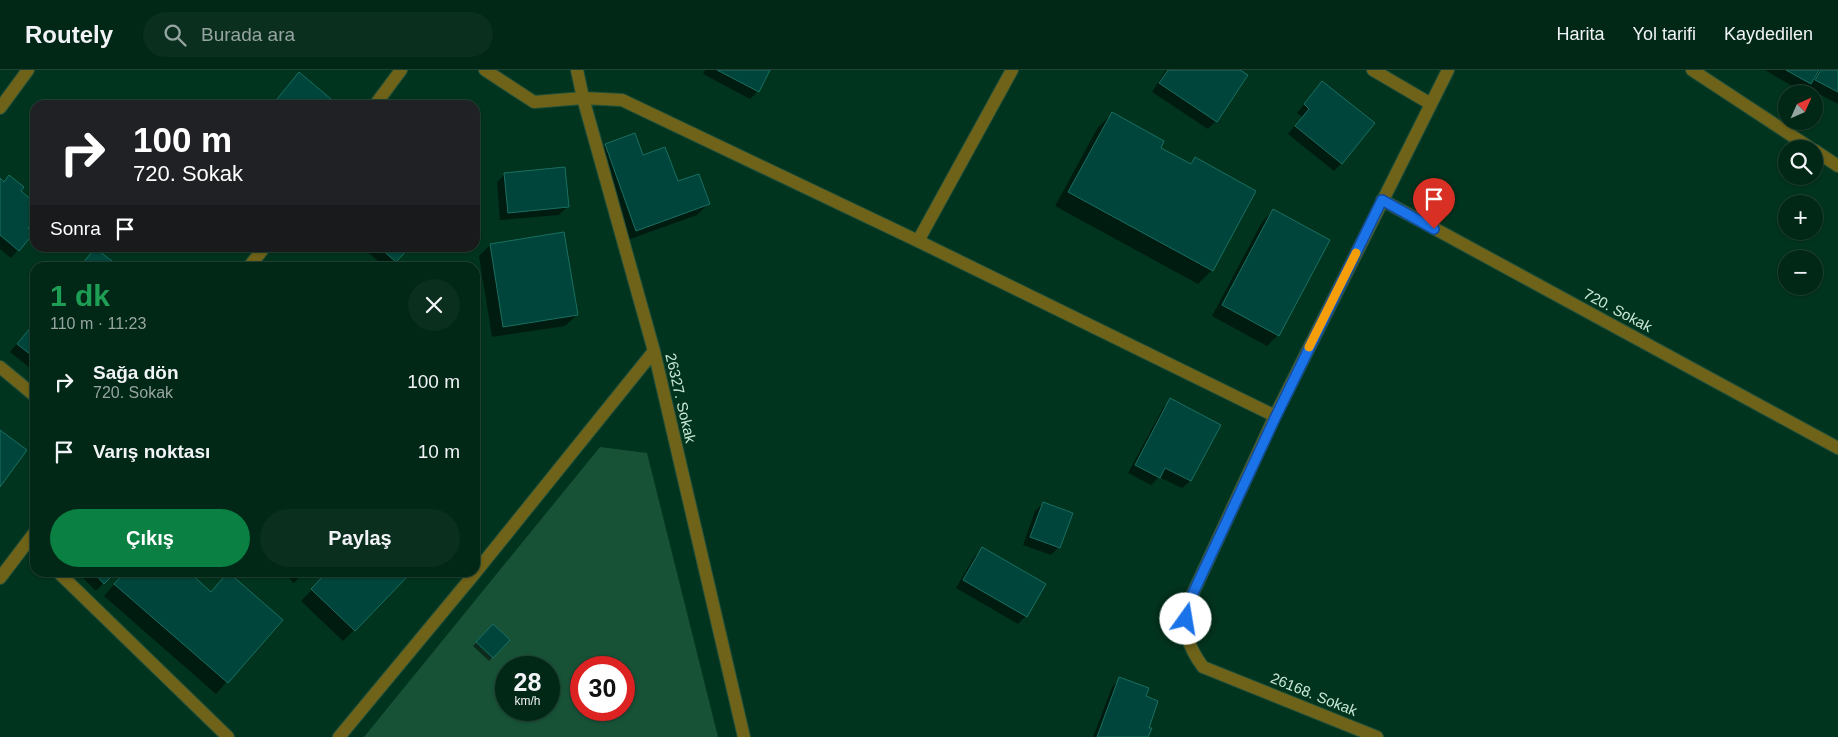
<!DOCTYPE html>
<html lang="tr">
<head>
<meta charset="utf-8">
<style>
  :root { --surface:#012716; --page:#0b2f1f; --text:#f1f3f6; --muted:#96a5a1; --line:#234435; --accent:#0b8043 }
  body { margin:0; font-family:Arial,sans-serif; background:var(--page); color:var(--text); height:100vh; display:flex; flex-direction:column; font-size:19px; white-space:nowrap }
  * { box-sizing:border-box; margin:0 }
  p { font-size:16px; color:var(--muted) }
  .icon { flex:none; width:28px; height:28px; fill:none; stroke:currentColor; stroke-width:2; stroke-linecap:round; stroke-linejoin:round }
  .map { position:relative; flex:1; overflow:hidden }
  .panel { position:absolute; left:30px; top:192px; width:450px; height:315px; display:flex; flex-direction:column; background:var(--surface); border-radius:15px; box-shadow:0 1px 4px #0004,0 0 0 1px var(--line) }
  .panel>* { flex:none }
  .hud { position:absolute; left:30px; top:30px; width:450px; height:152px; border-radius:15px; box-shadow:0 1px 4px #0004,0 0 0 1px var(--line); background:#202124; color:#fff; overflow:hidden }
  .needle { width:32px; rotate:45deg }
  .buttons { position:absolute; left:1778px; top:15px; display:grid; gap:10px }
  .buttons a { display:grid; place-items:center; width:45px; height:45px; border-radius:50%; background:var(--surface); box-shadow:0 1px 4px #0004,0 0 0 1px var(--line); font-size:25px }
  .speed { position:absolute; left:495px; top:586px; display:flex; gap:10px; font-size:25px; font-weight:700; text-align:center }
  .speed>* { display:grid; place-content:center; width:65px; height:65px; border-radius:50%; background:var(--surface); box-shadow:0 1px 4px #0004,0 0 0 1px var(--line); line-height:1 }
  .speed small { font-size:12px; font-weight:400 }
  .speed .limit { border:8px solid #d22; background:#fff; color:#111 }
  .pin { position:absolute; display:grid; place-items:center; width:42px; height:42px; color:#fff; margin:-51px -21px; border-radius:50% 50% 50% 0; rotate:-45deg; box-shadow:0 0 5px #0007 }
  .pin .icon { rotate:45deg }
  .me { position:absolute; width:55px; margin:-28px; rotate:13deg; stroke-linejoin:round; filter:drop-shadow(0 0 4px #0008) }
  .turn { display:flex; align-items:center; gap:18px; height:105px; padding:0 20px; font-size:22px }
  .turn .icon { width:65px; height:65px; stroke-width:2.5 }
  .turn b { display:block; font-size:35px; line-height:42px }
  .then { display:flex; align-items:center; height:48px; padding:0 20px; background:#0003; gap:10px; font-size:19px }
  .round { display:grid; place-items:center; flex:none; width:52px; height:52px; border-radius:26px; background:var(--page) }
  .summary { display:flex; align-items:center; justify-content:space-between; height:85px; padding:0 20px }
  h1 { font-size:30px; font-weight:600; line-height:38px; color:#1e9e55 }
  .action { display:flex; gap:10px; margin-top:auto; padding:10px 20px }
  .action a { flex:1; height:58px; border-radius:30px; background:var(--accent); color:#fff; font-size:20px; font-weight:600; line-height:58px; text-align:center }
  .action a+a { background:var(--page); color:var(--text) }
  ul { padding:0; list-style:none }
  li { display:flex; align-items:center; gap:15px; height:70px; padding:0 20px }
  li div { flex:1 }
  li b { display:block; font-size:19px }
  li em { font-style:normal }
  header { display:flex; align-items:center; gap:30px; box-sizing:border-box; height:70px; padding:0 25px; background:var(--surface); border-bottom:1px solid var(--line) }
  header strong { font-size:24px }
  nav { display:flex; gap:28px; margin-inline-start:auto; font-size:18px }
  .search { width:350px; height:45px; background:var(--page); display:flex; align-items:center; gap:12px; box-sizing:border-box; padding:0 18px; border-radius:28px; color:var(--muted); font-size:19px }
  .map>svg:first-child { display:block }
  .green { fill:#175237; fill-rule:evenodd }
  .shadow { fill:#0007 }
  .building { fill:#00453b; stroke:#1a6f61 }
  .lines { fill:none; stroke-linecap:round; stroke-linejoin:round }
  .street-casing { stroke:#21513c; stroke-width:14 }
  .street { stroke:#6f6319; stroke-width:12 }
  .route-casing { stroke:#114b97; stroke-width:12 }
  .route { stroke:#1a73e8; stroke-width:9 }
  .slow { stroke:#f59e0b; stroke-width:9 }
  .labels { text-anchor:middle; dominant-baseline:central; stroke-width:5; stroke-linejoin:round; paint-order:stroke }
  .street-label { font-size:15px; fill:#cae9d7; stroke:#01341e }
</style>
</head>
<body>
<header>
<strong>Routely</strong>
<div class="search"><svg class="icon" aria-label="search" viewBox="0 0 24 24"><circle cx="10" cy="10" r="6"/><path d="M15 15l6 6"/></svg>Burada ara</div>
<nav><a>Harita</a><a>Yol tarifi</a><a>Kaydedilen</a></nav>
</header>
<div class="map">
<svg width="1838" height="667" viewBox="0 0 1838 667">
  <rect width="100%" height="100%" fill="#01341e"/>
  <path class="green" d="M 600,377 L 647,383 L 718,667 L 364,667 ZM 506,598 L 549,598 L 549,640 L 506,640 ZM 581,598 L 624,598 L 624,640 L 581,640 Z"/>
  <path class="shadow" d="M 705,0 L 769,0 L 758,21 L 750,29 L 703,4 Z
    M 1166,0 L 1238,0 L 1216,51 L 1208,59 L 1152,22 Z
    M 1765,0 L 1838,0 L 1838,34 L 1806,17 L 1802,22 Z
    M 299,4 L 336,35 L 272,35 Z
    M 1322,12 L 1342,93 L 1334,101 L 1288,64 L 1302,47 L 1297,43 Z
    M 1112,44 L 1159,78 L 1189,95 L 1195,89 L 1212,200 L 1198,214 L 1055,136 L 1098,57 Z
    M 606,75 L 642,86 L 708,134 L 697,145 L 625,171 L 595,86 Z
    M 505,104 L 567,137 L 559,145 L 500,150 L 497,112 Z
    M 0,110 L 19,121 L 35,134 L 35,146 L 26,158 L 18,180 L 11,188 L 0,179 Z
    M 1273,141 L 1278,265 L 1267,276 L 1212,246 L 1262,152 Z
    M 563,164 L 577,245 L 565,256 L 492,267 L 479,186 L 490,175 Z
    M 363,178 L 407,178 L 389,198 L 386,198 Z
    M 95,179 L 119,198 L 79,198 Z
    M 35,252 L 35,302 L 10,282 Z
    M 1170,330 L 1219,355 L 1190,411 L 1182,418 L 1159,407 L 1151,415 L 1128,403 L 1163,338 Z
    M 1043,433 L 1059,477 L 1051,485 L 1023,475 L 1035,441 Z
    M 982,479 L 1026,546 L 1018,554 L 956,518 L 974,487 Z
    M 77,502 L 114,502 L 96,521 Z
    M 125,502 L 210,523 L 228,504 L 281,550 L 216,624 L 104,526 Z
    M 283,502 L 304,502 L 294,513 Z
    M 329,502 L 354,560 L 343,571 L 301,531 Z
    M 493,556 L 509,570 L 489,591 L 473,576 Z
    M 1120,609 L 1145,627 L 1147,667 L 1093,667 L 1112,617 Z"/>
  <path class="building" d="M 717,0 L 770,0 L 759,22 Z
    M 1168,0 L 1240,0 L 1248,5 L 1217,52 L 1159,13 Z
    M 1786,0 L 1819,0 L 1811,14 Z
    M 1821,0 L 1838,0 L 1838,22 L 1815,10 Z
    M 299,2 L 338,35 L 273,34 Z
    M 1322,11 L 1375,53 L 1342,94 L 1295,56 L 1309,39 L 1304,34 Z
    M 1112,42 L 1164,71 L 1161,78 L 1191,94 L 1195,87 L 1256,121 L 1213,201 L 1068,122 Z
    M 635,63 L 643,85 L 665,77 L 678,111 L 699,104 L 710,134 L 636,161 L 605,74 Z
    M 565,97 L 569,137 L 508,143 L 504,103 Z
    M 9,105 L 24,117 L 21,121 L 35,133 L 35,148 L 28,158 L 34,163 L 19,181 L 0,165 L 0,108 L 4,112 Z
    M 1273,139 L 1330,170 L 1279,266 L 1222,235 Z
    M 564,162 L 578,245 L 503,257 L 490,174 Z
    M 95,178 L 121,198 L 79,198 Z
    M 380,178 L 409,178 L 396,192 Z
    M 35,252 L 35,288 L 17,274 Z
    M 1170,328 L 1221,355 L 1191,411 L 1165,398 L 1160,408 L 1135,395 Z
    M 0,360 L 27,380 L 0,417 Z
    M 1043,432 L 1073,443 L 1060,478 L 1030,467 Z
    M 982,477 L 1046,514 L 1027,547 L 963,510 Z
    M 93,502 L 116,502 L 104,514 Z
    M 125,502 L 189,502 L 211,522 L 228,502 L 283,550 L 228,613 L 114,514 Z
    M 327,502 L 406,502 L 409,505 L 355,561 L 311,519 Z
    M 493,554 L 510,570 L 493,588 L 476,572 Z
    M 1119,607 L 1149,618 L 1146,626 L 1158,631 L 1149,658 L 1152,658 L 1148,667 L 1097,667 Z"/>
  <g class="lines">
    <defs>
      <path id="street" d="M 485,0 L 534,32 L 583,28 L 622,30 L 918,171 L 1275,346
        M 577,0 L 583,28 L 654,281 L 744,667
        M 1373,0 L 1431,34
        M 1692,0 L 1812,79
        M 375,35 L 401,0
        M 0,38 L 28,0
        M 1814,80 L 1838,96
        M 1382,130 L 1838,378
        M 918,171 L 1012,0
        M 248,198 L 264,178
        M 0,297 L 35,326
        M 58,502 L 228,667
        M 0,508 L 35,462
        M 339,667 L 471,508 L 654,281
        M 1377,667 L 1203,597 C 1186,574 1186,564 1187,536 L 1275,346 L 1448,0"/>
    </defs>
    <use href="#street" class="street-casing"/>
    <use href="#street" class="street"/>
  </g>
  <g class="lines">
    <defs>
      <path id="route" d="M 1186,549 L 1187,536 L 1195,519 L 1276,346 L 1382,130 L 1434,159"/>
    </defs>
    <use href="#route" class="route-casing"/>
    <use href="#route" class="route"/>
    <path class="slow" d="M 1309,277 L 1356,183"/>
  </g>
  <g class="labels">
    <g class="street-label">
      <text transform="translate(1618 240) rotate(28)">720. Sokak</text>
      <text transform="translate(681 328) rotate(77)">26327. Sokak</text>
      <text transform="translate(1314 624) rotate(22)">26168. Sokak</text>
    </g>
  </g>
</svg>
<div class="buttons">
<a><svg class="needle" viewBox="-14 -14 28 28"><path d="M0-13l5 13h-10z" fill="#e53935"/><path d="M0 13l5-13h-10z" fill="#96a5a1"/></svg></a>
<a><svg class="icon" aria-label="search" viewBox="0 0 24 24"><circle cx="10" cy="10" r="6"/><path d="M15 15l6 6"/></svg></a>
<a>+</a>
<a>−</a>
</div>
<div class="speed"><div>28<small>km/h</small></div><div class="limit">30</div></div>
<div class="pin" style="left:1434px;top:159px;background:#d93025"><svg class="icon" aria-label="arrive" viewBox="0 0 24 24"><path d="M6 21V4h12l-3 4 3 4H6"/></svg></div>
<svg class="me" style="left:1186px;top:549px" viewBox="-20 -20 40 40"><circle r="19" fill="#fff"/><path d="M0-13L10 11 0 6-10 11z" fill="#1a73e8"/></svg>
<div class="hud">
<div class="turn"><svg class="icon" aria-label="right" viewBox="0 0 24 24"><path d="M7 20v-9h11M14 6l5 5-5 5"/></svg><div><b>100 m</b>720. Sokak</div></div>
<div class="then">Sonra<svg class="icon" aria-label="arrive" viewBox="0 0 24 24"><path d="M6 21V4h12l-3 4 3 4H6"/></svg></div>
</div>
<section class="panel">
<div class="summary"><div><h1>1 dk</h1><p>110 m · 11:23</p></div><a class="round"><svg class="icon" aria-label="close" viewBox="0 0 24 24"><path d="M6 6l12 12M18 6L6 18"/></svg></a></div>
<ul>
<li><svg class="icon" aria-label="right" viewBox="0 0 24 24"><path d="M7 20v-9h11M14 6l5 5-5 5"/></svg><div><b>Sağa dön</b><p>720. Sokak</p></div><em>100 m</em></li>
<li><svg class="icon" aria-label="arrive" viewBox="0 0 24 24"><path d="M6 21V4h12l-3 4 3 4H6"/></svg><div><b>Varış noktası</b></div><em>10 m</em></li>
</ul>
<div class="action"><a>Çıkış</a><a>Paylaş</a></div>
</section>
</div>
</body>
</html>
